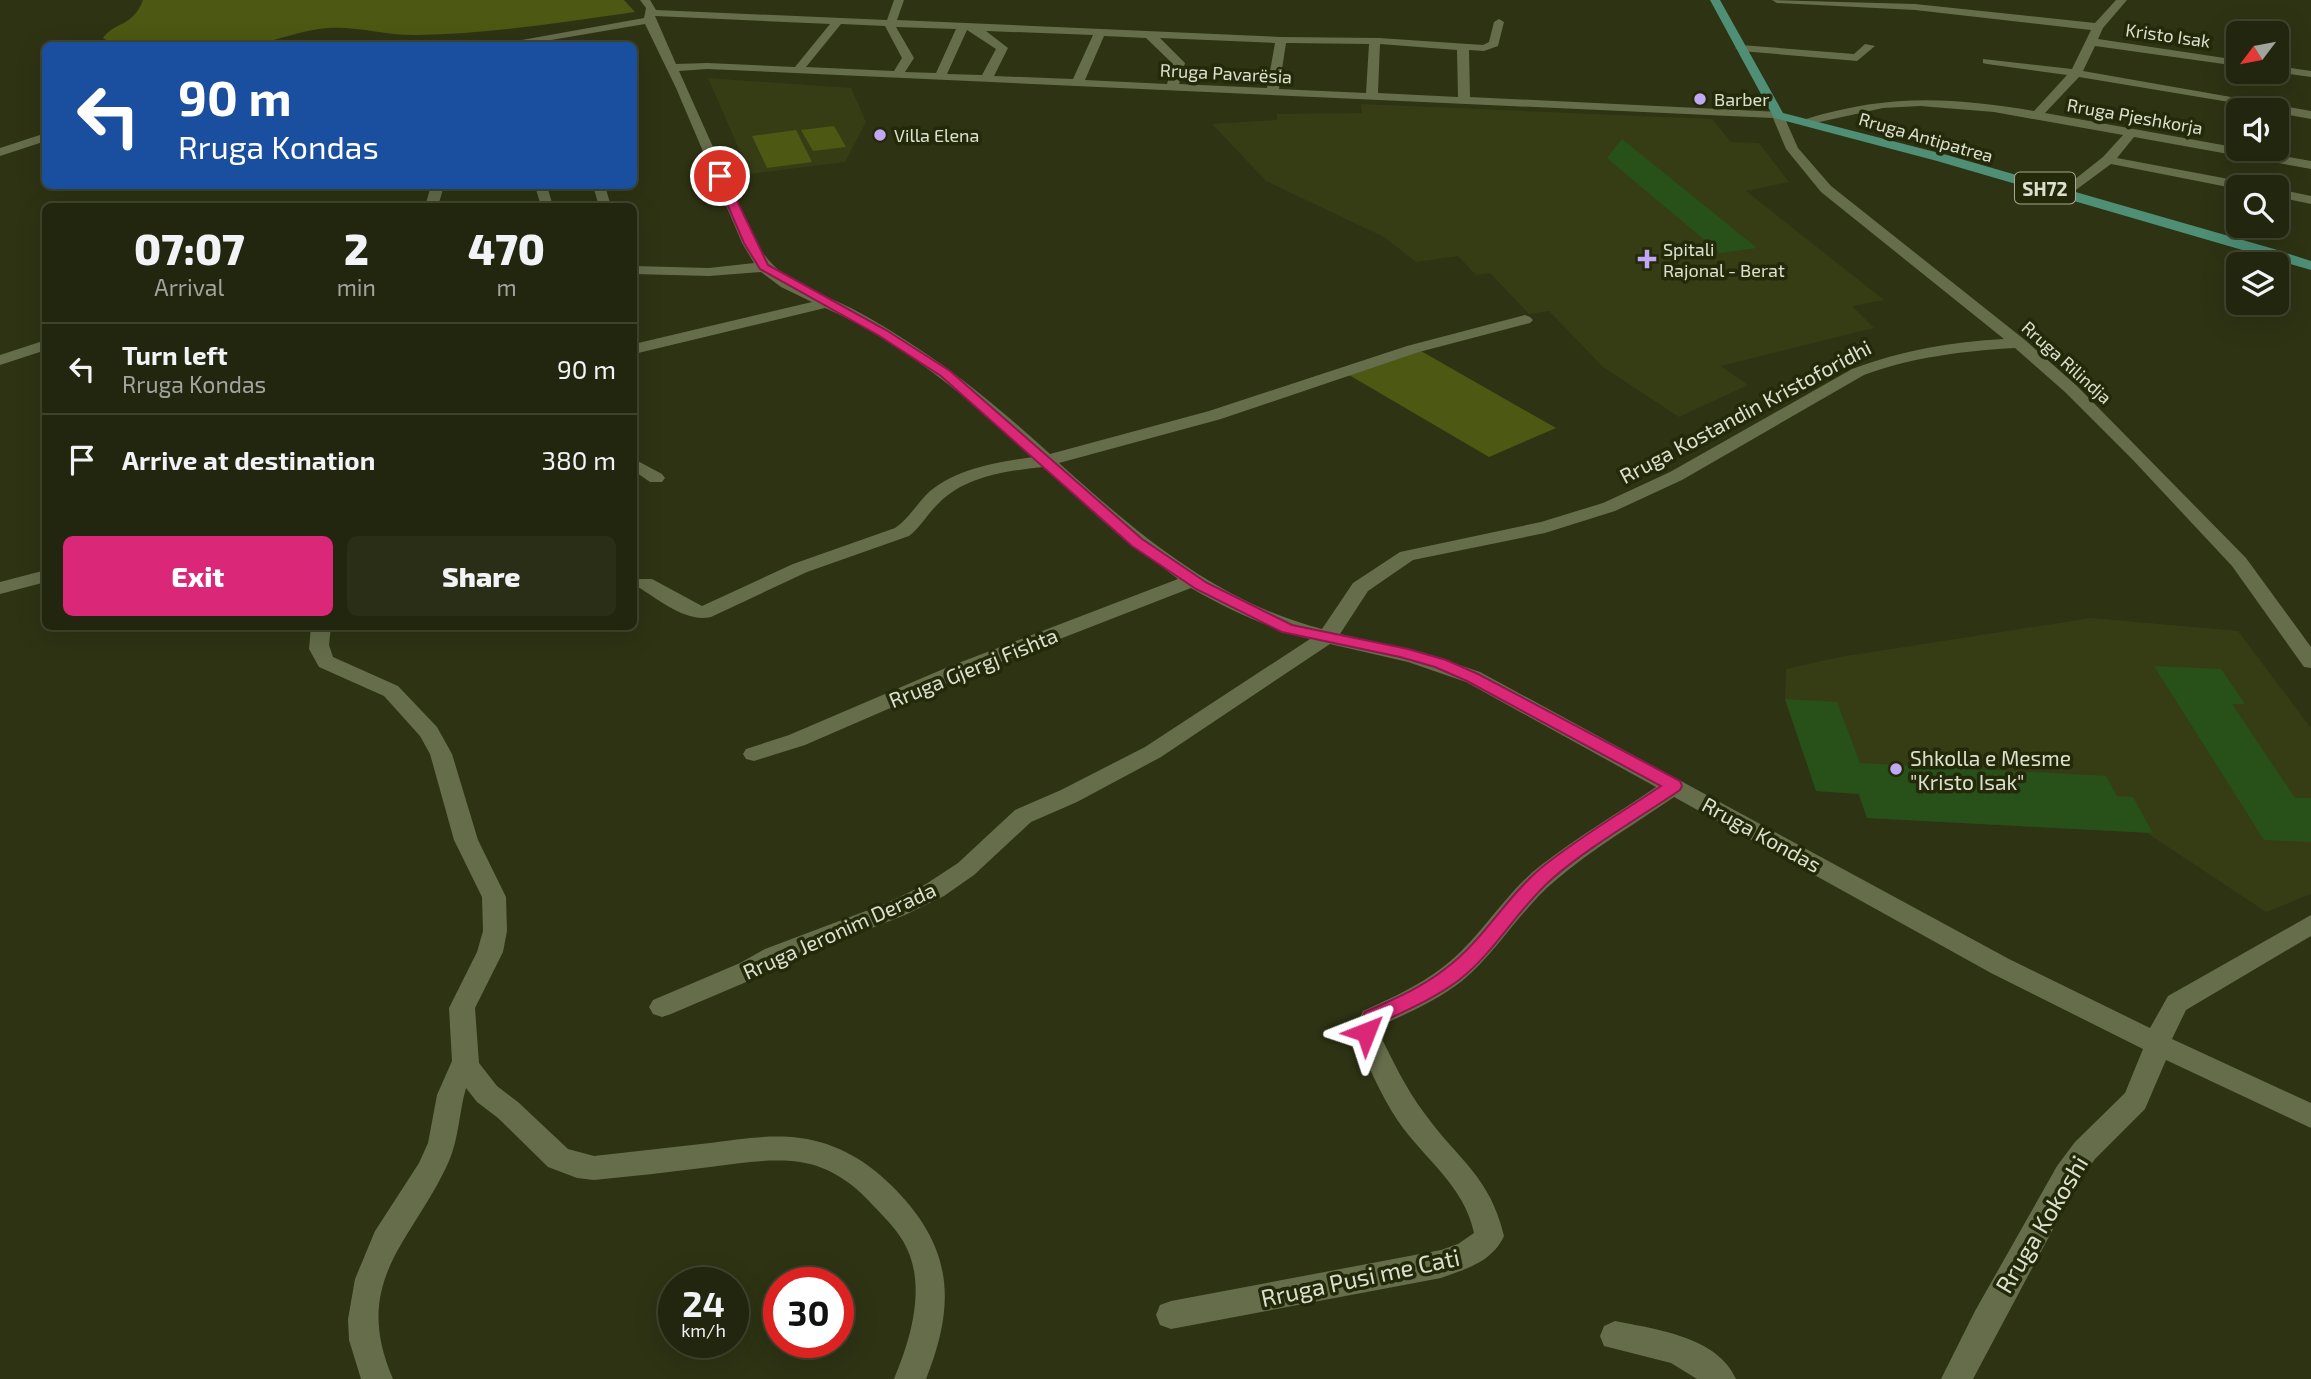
<!DOCTYPE html>
<html lang="en">
<head>
<meta charset="utf-8">
<style>
  :root { --surface:#22260e; --page:#2a2e17; --text:#f1f3f6; --muted:#a2a59e; --line:#3f432e; --accent:#db2777 }
  body { margin:0; font-family:"Exo 2",sans-serif; background:var(--page); color:var(--text); height:100vh; display:flex; flex-direction:column; font-size:26px; white-space:nowrap }
  * { box-sizing:border-box; margin:0 }
  p { font-size:23px; color:var(--muted) }
  .icon { flex:none; width:38px; height:38px; fill:none; stroke:currentColor; stroke-width:2; stroke-linecap:round; stroke-linejoin:round }
  .map { position:relative; flex:1; overflow:hidden }
  .panel { position:absolute; left:42px; top:203px; width:595px; height:427px; display:flex; flex-direction:column; background:var(--surface); border-radius:10px; box-shadow:0 7px 28px #0002,0 0 0 2px var(--line) }
  .panel>* { flex:none }
  .top-card { position:absolute; left:42px; top:42px; width:595px; height:147px; border-radius:10px; box-shadow:0 7px 28px #0002,0 0 0 2px var(--line); background:#1a4fa0; color:#fff; overflow:hidden }
  .needle { width:46px; rotate:238deg }
  .fabs { position:absolute; left:2226px; top:21px; display:grid; gap:14px }
  .fabs a { display:grid; place-items:center; width:63px; height:63px; border-radius:10px; background:var(--surface); box-shadow:0 7px 28px #0002,0 0 0 2px var(--line); font-size:35px }
  .speed { position:absolute; left:658px; top:1267px; display:flex; gap:14px; font-size:35px; font-weight:700; text-align:center }
  .speed>* { display:grid; place-content:center; width:91px; height:91px; border-radius:50%; background:var(--surface); box-shadow:0 7px 28px #0002,0 0 0 2px var(--line); line-height:1 }
  .speed small { font-size:18px; font-weight:400 }
  .speed .limit { border:10px solid #d22; background:#fff; color:#111 }
  .pin { position:absolute; display:grid; place-items:center; width:60px; height:60px; color:#fff; margin:-30px; border:4px solid #fff; border-radius:50%; box-shadow:0 2px 7px #0007 }
  .me { position:absolute; width:77px; margin:-38px; rotate:45deg; stroke-linejoin:round; filter:drop-shadow(0 0 5px #0008) }
  .turn { display:flex; align-items:center; gap:24px; height:147px; padding:0 21px; font-size:32px }
  .turn .icon { width:91px; height:91px; stroke-width:2.5 }
  .turn b { display:block; font-size:49px; line-height:60px }
  .eta { display:flex; justify-content:space-evenly; align-items:center; height:119px; text-align:center }
  .eta b { font-size:42px; font-weight:800; line-height:49px }
  .button { display:flex; gap:14px; margin-top:auto; padding:14px 21px }
  .button a { flex:1; height:80px; border-radius:10px; background:var(--accent); color:#fff; font-size:28px; font-weight:800; line-height:80px; text-align:center }
  .button a+a { background:var(--page); color:var(--text) }
  ul { padding:0; list-style:none }
  li { display:flex; align-items:center; gap:21px; height:91px; padding:0 21px; border-top:2px solid var(--line) }
  li div { flex:1 }
  li b { display:block; font-size:26px }
  li em { font-style:normal }
  .map>svg:first-child { display:block }
  .built { fill:#363d15 }
  .green { fill:#4d5813 }
  .building { fill:#275119 }
  .lines { fill:none; stroke-linecap:round; stroke-linejoin:round }
  .minor { fill:#656d4b; fill-rule:evenodd }
  .major { fill:#4e8f76; fill-rule:evenodd }
  .route { fill:#db2777; stroke:#8e194d; stroke-width:2 }
  .poi-dot { fill:#c0a8f3; stroke:#232909; stroke-width:2.5 }
  .labels { text-anchor:middle; dominant-baseline:central; stroke-width:7; stroke-linejoin:round; paint-order:stroke }
  .far-street-label { font-size:18px; fill:#dce1ce; stroke:#232909 }
  .far-poi-label { font-size:18px; fill:#dce1ce; stroke:#232909; text-anchor:start }
  .shield { fill:#232909; stroke:#a4aa93; stroke-width:2 }
  .shield-label { font-size:19px; font-weight:bold; fill:#dce1ce }
  .street-label { font-size:21px; fill:#dce1ce; stroke:#232909 }
  .poi-label { font-size:21px; fill:#dce1ce; stroke:#232909; text-anchor:start }
  .near-street-label { font-size:24px; fill:#dce1ce; stroke:#232909 }
</style>
</head>
<body>
<div class="map">
<svg width="2311" height="1379" viewBox="0 0 2311 1379">
  <rect width="100%" height="100%" fill="#2d3313"/>
  <path class="built" d="M 708,78 L 851,88 L 866,122 L 845,162 L 750,174 Z
    M 1361,104 L 1712,119 L 1731,142 L 1759,143 L 1789,182 L 1746,191 L 1884,300 L 1852,306 L 1874,328 L 1721,366 L 1748,385 L 1679,417 L 1603,367 L 1549,311 L 1529,314 L 1490,273 L 1476,275 L 1458,256 L 1416,262 L 1384,237 L 1266,181 L 1212,124 L 1277,120 L 1277,114 L 1362,113 Z
    M 2091,618 L 2238,631 L 2311,728 L 2311,894 L 2266,912 L 2147,833 L 1867,818 L 1858,794 L 1816,791 L 1785,699 L 1786,669 L 1840,657 Z"/>
  <path class="green" d="M 143,0 L 624,0 L 635,12 C 563,22 491,34 418,35 C 387,36 359,26 328,28 C 301,30 277,41 250,45 C 228,49 117,49 103,38 C 114,22 133,27 143,0 Z
    M 834,126 L 846,147 L 813,151 L 801,130 Z
    M 796,130 L 812,162 L 767,168 L 752,136 Z
    M 1421,351 L 1556,428 L 1489,457 L 1349,375 Z"/>
  <path class="building" d="M 1622,139 L 1757,248 L 1720,253 L 1607,158 Z
    M 2154,666 L 2221,669 L 2245,704 L 2232,704 L 2295,798 L 2311,798 L 2311,842 L 2264,840 Z
    M 1785,699 L 1837,702 L 1860,763 L 2106,776 L 2117,796 L 2133,797 L 2153,833 L 1867,818 L 1859,794 L 1816,791 Z"/>
  <g class="lines">
    <path class="minor" d="M 640,0 L 650,0 L 656,10 L 887,20 L 894,0 L 904,0 L 897,20 L 1281,37 L 1379,38 L 1483,45 L 1489,42 L 1494,22 L 1499,19 L 1504,22 L 1498,46 L 1484,51 L 1469,50 L 1470,97 L 1782,112 L 1798,148 L 1831,186 L 2025,340 L 2077,386 L 2246,558 L 2311,647 L 2311,668 L 2304,667 L 2232,566 L 2132,459 L 2065,392 L 2015,348 C 1963,351 1913,357 1864,375 L 1682,480 L 1615,511 L 1545,533 L 1413,560 L 1368,591 L 1340,634 L 1421,652 L 1480,672 L 2009,959 L 2150,1028 L 2168,996 L 2311,915 L 2311,936 L 2186,1010 L 2172,1039 L 2311,1103 L 2311,1128 L 2166,1060 L 2145,1109 L 2095,1159 L 2077,1184 L 1973,1379 L 1941,1379 L 1975,1311 L 2057,1166 L 2075,1142 L 2125,1093 L 2143,1049 L 1991,973 L 1674,797 C 1635,824 1592,849 1556,880 C 1520,910 1498,951 1462,981 C 1438,1000 1410,1012 1382,1025 L 1379,1033 C 1393,1061 1406,1089 1425,1114 C 1458,1160 1490,1176 1504,1236 C 1492,1262 1466,1269 1441,1278 L 1171,1329 L 1160,1325 L 1156,1315 L 1160,1305 L 1171,1301 L 1441,1250 L 1458,1244 L 1474,1233 C 1464,1185 1424,1159 1398,1121 C 1380,1094 1367,1062 1353,1033 L 1363,1011 C 1391,998 1419,986 1443,967 C 1481,938 1503,895 1540,866 C 1576,838 1618,813 1656,787 L 1466,682 L 1408,662 L 1330,644 L 1161,757 L 1077,802 L 1031,822 L 974,875 L 944,896 L 905,915 L 783,963 L 758,977 L 671,1014 L 662,1017 L 653,1014 L 649,1007 L 653,1000 L 740,963 L 765,949 L 887,903 L 926,884 L 958,863 L 1015,810 L 1061,790 L 1145,747 L 1310,639 C 1266,627 1229,610 1191,588 L 962,677 L 805,745 L 754,761 L 746,759 L 743,754 L 746,749 L 789,735 L 948,667 L 1178,579 L 1105,523 L 1043,467 C 1007,471 966,476 939,503 C 927,514 921,527 909,536 L 807,572 L 711,617 C 686,623 658,599 638,587 L 635,583 L 638,579 L 652,579 L 702,606 L 793,564 L 895,528 C 908,519 915,507 925,496 C 951,469 998,462 1033,457 C 970,400 903,342 825,308 L 634,354 L 634,344 L 812,302 L 781,287 L 761,272 L 709,276 L 634,274 L 634,266 L 709,268 L 754,263 L 742,243 L 676,88 L 645,24 L 516,46 L 488,46 L 644,18 L 646,8 ZM 655,16 L 830,24 L 795,67 L 707,63 L 676,64 ZM 841,24 L 885,26 L 902,58 L 894,71 L 806,67 ZM 896,27 L 956,29 L 936,73 L 905,72 L 914,58 ZM 967,30 L 996,49 L 982,75 L 947,74 ZM 986,31 L 1093,35 L 1073,79 L 994,76 L 1008,48 ZM 1104,36 L 1146,38 L 1173,64 L 1167,84 L 1085,80 ZM 1160,38 L 1275,43 L 1267,88 L 1179,84 L 1185,63 ZM 1286,43 L 1369,44 L 1366,93 L 1279,89 ZM 1380,44 L 1457,50 L 1458,97 L 1378,93 ZM 707,69 L 1773,118 L 1786,149 L 1821,192 L 2004,339 C 1952,342 1902,350 1852,369 L 1670,472 L 1603,503 L 1541,522 L 1400,552 L 1353,583 L 1322,629 C 1217,602 1138,534 1059,463 L 1221,419 L 1419,352 L 1530,323 L 1533,320 L 1530,317 L 1525,315 L 1407,346 L 1209,411 L 1050,454 C 1008,416 964,378 916,347 C 895,333 874,320 851,308 C 810,288 782,284 756,243 L 679,71 Z
      M 1772,0 L 1915,4 L 2095,23 L 2116,0 L 2127,0 L 2103,28 L 2098,39 L 2238,60 L 2238,66 L 2095,46 L 2083,71 L 2311,111 L 2311,119 L 2277,113 L 2277,110 L 2079,77 L 2045,113 L 2311,161 L 2311,169 L 2134,137 L 2117,158 L 2250,183 L 2257,187 L 2238,189 L 2111,164 L 2065,198 L 2058,194 L 2060,191 L 2103,157 L 2123,135 L 1994,112 L 1920,106 L 1883,108 L 1806,125 L 1806,119 C 1888,94 1950,97 2034,111 L 2067,75 L 1987,64 L 1983,63 L 1983,59 L 2072,69 L 2091,30 L 1915,10 L 1777,3 Z
      M 1865,44 L 1875,46 L 1857,61 L 1741,51 L 1735,48 L 1741,45 L 1854,54 Z
      M 2277,66 L 2311,71 L 2311,77 L 2274,72 L 2277,72 Z
      M 46,133 L 46,141 L 0,156 L 0,148 Z
      M 431,186 L 444,186 L 438,206 L 425,206 Z
      M 535,186 L 547,186 L 553,206 L 541,206 Z
      M 593,186 L 605,186 L 611,206 L 599,206 Z
      M 2277,189 L 2311,196 L 2311,204 L 2277,197 Z
      M 46,340 L 46,350 L 0,365 L 0,355 Z
      M 634,459 L 662,474 L 665,478 L 662,482 L 650,482 L 634,471 Z
      M 46,570 L 46,582 L 0,594 L 0,582 Z
      M 311,626 L 331,626 L 329,645 L 333,657 L 398,686 L 437,727 L 452,754 L 478,840 L 506,897 L 507,931 L 503,952 L 475,1008 L 479,1063 L 497,1086 L 518,1102 L 568,1149 L 594,1156 C 633,1152 671,1147 710,1143 C 740,1139 770,1134 800,1138 C 838,1143 869,1162 896,1190 C 953,1249 956,1304 926,1379 L 894,1379 C 911,1338 928,1283 903,1241 C 894,1226 880,1213 868,1200 C 850,1181 827,1166 800,1162 C 770,1158 740,1163 710,1167 C 672,1172 633,1176 594,1180 L 577,1178 L 548,1167 L 498,1118 L 477,1102 L 466,1088 C 459,1112 459,1138 449,1161 C 413,1242 350,1279 393,1379 L 361,1379 L 349,1340 L 348,1319 L 355,1279 L 375,1231 L 419,1163 L 428,1143 L 437,1095 L 452,1061 L 449,1008 L 477,952 L 483,931 L 482,897 L 454,840 L 430,754 L 420,736 L 384,696 L 319,667 L 309,649 Z
      M 1615,1321 C 1655,1329 1718,1337 1736,1379 L 1697,1379 L 1671,1363 L 1604,1346 L 1600,1336 L 1604,1326 Z"/>
    <path class="major" d="M 1710,0 L 1720,0 L 1783,113 L 1947,155 L 2274,249 L 2311,261 L 2311,270 L 1937,161 L 1774,118 Z"/>
  </g>
  <path class="route" d="M 717,174 L 725,176 L 768,265 L 886,330 L 950,371 L 1142,539 L 1207,583 L 1292,625 L 1408,649 L 1446,660 L 1478,674 L 1680,781 L 1682,786 L 1680,790 C 1639,818 1590,846 1553,878 C 1518,908 1496,951 1459,980 C 1435,998 1407,1010 1380,1023 L 1373,1038 L 1366,1041 L 1359,1038 L 1356,1032 L 1365,1012 C 1392,1000 1421,988 1445,969 C 1483,941 1505,898 1541,868 C 1578,838 1621,813 1661,786 L 1467,681 L 1435,667 L 1400,657 L 1282,632 L 1196,589 L 1132,546 L 941,376 L 878,335 L 760,269 L 744,243 L 715,176 Z"/>
  <g class="poi-dot">
    <circle cx="1700" cy="99" r="7"/>
    <circle cx="880" cy="135" r="7"/>
    <path d="M1643.5 248.5h7v7h7v7h-7v7h-7v-7h-7v-7h7z"/>
    <circle cx="1896" cy="769" r="7"/>
  </g>
  <g class="labels">
    <g class="far-street-label">
      <text transform="translate(2168 35) rotate(8)">Kristo Isak</text>
      <text transform="translate(1226 73) rotate(3)">Rruga Pavarësia</text>
      <text transform="translate(2135 116) rotate(10)">Rruga Pjeshkorja</text>
      <text transform="translate(1926 137) rotate(16)">Rruga Antipatrea</text>
      <text transform="translate(2067 362) rotate(42)">Rruga Rilindja</text>
    </g>
    <g class="far-poi-label">
      <text x="1714" y="99">Barber</text>
      <text x="894" y="135">Villa Elena</text>
      <text x="1663" y="249">Spitali<tspan x="1663" dy="21">Rajonal - Berat</tspan></text>
    </g>
    <rect class="shield" x="2015" y="172.5" width="60" height="31" rx="5"/>
    <g class="shield-label">
      <text x="2045" y="188">SH72</text>
    </g>
    <g class="street-label">
      <text transform="translate(1745 411) rotate(-28)">Rruga Kostandin Kristoforidhi</text>
      <text transform="translate(973 667) rotate(-22)">Rruga Gjergj Fishta</text>
      <text transform="translate(1762 834) rotate(29)">Rruga Kondas</text>
      <text transform="translate(839 930) rotate(-24)">Rruga Jeronim Derada</text>
    </g>
    <g class="poi-label">
      <text x="1910" y="757">Shkolla e Mesme<tspan x="1910" dy="24">"Kristo Isak"</tspan></text>
    </g>
    <g class="near-street-label">
      <text transform="translate(2041 1224) rotate(-59)">Rruga Kokoshi</text>
      <text transform="translate(1360 1277) rotate(-12)">Rruga Pusi me Cati</text>
    </g>
  </g>
</svg>
<div class="fabs">
<a><svg class="needle" viewBox="-14 -14 28 28"><path d="M0-13l5 13h-10z" fill="#e53935"/><path d="M0 13l5-13h-10z" fill="#a2a59e"/></svg></a>
<a><svg class="icon" aria-label="sound" viewBox="0 0 24 24"><path d="M4 9h4l5-4v14l-5-4H4zM17 9q2 3 0 6"/></svg></a>
<a><svg class="icon" aria-label="search" viewBox="0 0 24 24"><circle cx="10" cy="10" r="6"/><path d="M15 15l6 6"/></svg></a>
<a><svg class="icon" aria-label="layers" viewBox="0 0 24 24"><path d="M12 4l9 5-9 5-9-5zM3 14l9 5 9-5"/></svg></a>
</div>
<div class="speed"><div>24<small>km/h</small></div><div class="limit">30</div></div>
<div class="pin" style="left:720px;top:176px;background:#d93025"><svg class="icon" aria-label="arrive" viewBox="0 0 24 24"><path d="M6 21V4h12l-3 4 3 4H6"/></svg></div>
<svg class="me" style="left:1366px;top:1032px" viewBox="-20 -20 40 40"><path d="M0-17L14 15 0 8-14 15z" fill="#db2777" stroke="#fff" stroke-width="4"/></svg>
<div class="top-card">
<div class="turn"><svg class="icon" aria-label="left" viewBox="0 0 24 24"><path d="M17 20v-9H6M10 6l-5 5 5 5"/></svg><div><b>90 m</b>Rruga Kondas</div></div>
</div>
<section class="panel">
<div class="eta">
<div><b>07:07</b><p>Arrival</p></div>
<div><b>2</b><p>min</p></div>
<div><b>470</b><p>m</p></div>
</div>
<ul>
<li><svg class="icon" aria-label="left" viewBox="0 0 24 24"><path d="M17 20v-9H6M10 6l-5 5 5 5"/></svg><div><b>Turn left</b><p>Rruga Kondas</p></div><em>90 m</em></li>
<li><svg class="icon" aria-label="arrive" viewBox="0 0 24 24"><path d="M6 21V4h12l-3 4 3 4H6"/></svg><div><b>Arrive at destination</b></div><em>380 m</em></li>
</ul>
<div class="button"><a>Exit</a><a>Share</a></div>
</section>
</div>
</body>
</html>
